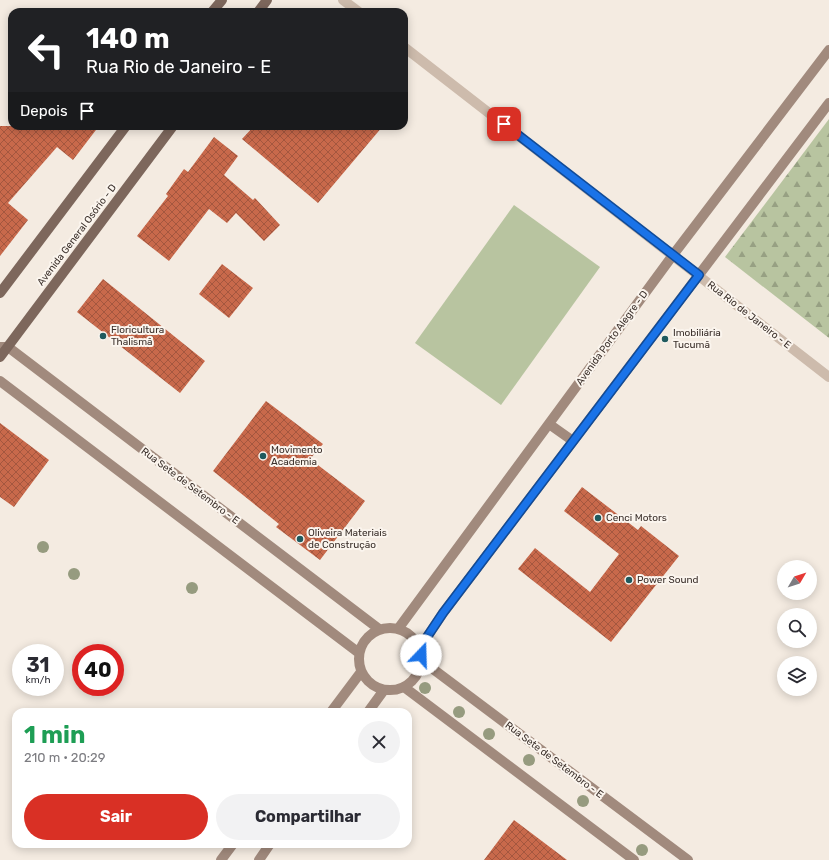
<!DOCTYPE html>
<html lang="pt">
<head>
<meta charset="utf-8">
<style>
  :root { --surface:#fff; --page:#f2f2f3; --text:#2b2b33; --muted:#7c7c81; --accent:#d93025 }
  body { margin:0; font-family:Rubik,sans-serif; background:var(--page); color:var(--text); height:100vh; display:flex; flex-direction:column; font-size:15px; white-space:nowrap }
  * { box-sizing:border-box; margin:0 }
  p { font-size:13px; color:var(--muted) }
  .icon { flex:none; width:22px; height:22px; fill:none; stroke:currentColor; stroke-width:2; stroke-linecap:round; stroke-linejoin:round }
  .map { position:relative; flex:1; overflow:hidden }
  .side { position:absolute; left:12px; top:708px; width:400px; height:140px; display:flex; flex-direction:column; background:var(--surface); border-radius:12px; box-shadow:0 2px 10px #0003 }
  .side>* { flex:none }
  .guide { position:absolute; left:8px; top:8px; width:400px; height:122px; border-radius:12px; box-shadow:0 2px 10px #0003; background:#202124; color:#fff; overflow:hidden }
  .needle { width:26px; rotate:51deg }
  .controls { position:absolute; left:777px; top:560px; display:grid; gap:8px }
  .controls a { display:grid; place-items:center; width:40px; height:40px; border-radius:50%; background:var(--surface); box-shadow:0 2px 10px #0003; font-size:20px }
  .speed { position:absolute; left:12px; top:644px; display:flex; gap:8px; font-size:20px; font-weight:700; text-align:center }
  .speed>* { display:grid; place-content:center; width:52px; height:52px; border-radius:50%; background:var(--surface); box-shadow:0 2px 10px #0003; line-height:1 }
  .speed small { font-size:10px; font-weight:400 }
  .speed .limit { border:6px solid #d22; background:#fff; color:#111 }
  .pin { position:absolute; display:grid; place-items:center; width:34px; height:34px; color:#fff; margin:-17px; border-radius:8px; box-shadow:0 2px 6px #0006 }
  .me { position:absolute; width:44px; margin:-22px; rotate:21deg; stroke-linejoin:round; filter:drop-shadow(0 0 3px #0008) }
  .turn { display:flex; align-items:center; gap:14px; height:84px; padding:0 12px; font-size:18px }
  .turn .icon { width:52px; height:52px; stroke-width:2.5 }
  .turn b { display:block; font-size:28px; line-height:34px }
  .then { display:flex; align-items:center; height:38px; padding:0 12px; background:#0003; gap:8px; font-size:15px }
  .round { display:grid; place-items:center; flex:none; width:42px; height:42px; border-radius:21px; background:var(--page) }
  .summary { display:flex; align-items:center; justify-content:space-between; height:68px; padding:0 12px }
  h1 { font-size:24px; font-weight:700; line-height:30px; color:#1e9e55 }
  .cta { display:flex; gap:8px; margin-top:auto; padding:8px 12px }
  .cta a { flex:1; height:46px; border-radius:24px; background:var(--accent); color:#fff; font-size:16px; font-weight:700; line-height:46px; text-align:center }
  .cta a+a { background:var(--page); color:var(--text) }
  .map>svg:first-child { display:block }
  .forest { fill:url(#forest-firs) }
  .garden { fill:#b8c4a0 }
  .building { fill:url(#building-cross-hatch) }
  .lines { fill:none; stroke-linecap:round; stroke-linejoin:round }
  .street { stroke:#cdbbac; stroke-width:10 }
  .secondary { stroke:#a18a7d; stroke-width:10 }
  .primary { stroke:#7d675c; stroke-width:10 }
  .tree { fill:#969b7f }
  .route-casing { stroke:#114b97; stroke-width:10 }
  .route { stroke:#1a73e8; stroke-width:7 }
  .poi-dot { fill:#1f5a5e; stroke:#fbf5ee; stroke-width:1.5 }
  .labels { text-anchor:middle; dominant-baseline:central; stroke-width:4; stroke-linejoin:round; paint-order:stroke }
  .street-label { font-size:10px; fill:#3b302b; stroke:#fbf5ee }
  .poi-label { font-size:10px; fill:#3b302b; stroke:#fbf5ee; text-anchor:start }
</style>
</head>
<body>
<div class="map">
<svg width="829" height="860" viewBox="0 0 829 860">
  <defs>
    <pattern id="forest-firs" width="22" height="20" patternUnits="userSpaceOnUse"><rect width="22" height="20" fill="#b8c4a0"/><path d="M5 1l3.5 6h-7zM16 11l3.5 6h-7z" fill="#97a083"/></pattern>
    <pattern id="building-cross-hatch" width="8" height="8" patternUnits="userSpaceOnUse"><rect width="8" height="8" fill="#c8694b"/><path d="M0 0l8 8M0 8l8-8" fill="none" stroke="#a4573f"/></pattern>
  </defs>
  <rect width="100%" height="100%" fill="#f4ebe1"/>
  <path class="forest" d="M 829,119 L 829,338 L 725,257 Z"/>
  <path class="garden" d="M 514,205 L 600,267 L 501,405 L 415,343 Z"/>
  <path class="building" d="M 0,126 L 99,126 L 73,160 L 57,147 L 8,203 L 28,220 L 0,256 Z
    M 254,126 L 383,126 L 318,203 L 242,139 Z
    M 214,137 L 238,156 L 224,175 L 253,200 L 255,198 L 280,225 L 264,241 L 236,213 L 227,223 L 209,209 L 169,261 L 137,236 L 168,196 L 166,194 L 184,169 L 188,172 Z
    M 222,264 L 253,288 L 229,318 L 199,294 Z
    M 103,279 L 205,361 L 180,393 L 77,312 Z
    M 266,401 L 323,444 L 310,459 L 365,501 L 320,560 L 276,527 L 279,524 L 213,471 Z
    M 0,423 L 49,460 L 14,507 L 0,497 Z
    M 582,487 L 638,530 L 641,526 L 679,556 L 611,642 L 518,569 L 535,548 L 590,592 L 619,554 L 564,511 Z
    M 514,820 L 567,860 L 484,860 Z"/>
  <g class="lines">
    <path class="street" d="M 343,0 L 359,12
      M 404,47 L 829,377"/>
    <path class="secondary" d="M 0,347 L 8,347 L 379,629
      M 0,381 L 359,653
      M 549,424 L 573,441
      M359 659a31 31 0 1 1 62 0a31 31 0 1 1-62 0Z
      M 398,629 L 673,255 L 829,50
      M 419,649 L 443,613 L 829,103
      M 421,660 L 688,860
      M 404,687 L 634,860
      M 331,712 L 361,672
      M 368,712 L 384,690
      M 221,860 L 233,844
      M 259,860 L 270,844"/>
    <path class="primary" d="M 212,12 L 222,0
      M 258,12 L 267,0
      M 0,293 L 126,126
      M 0,357 L 173,126"/>
  </g>
  <g class="tree">
    <circle cx="43" cy="547" r="6"/>
    <circle cx="74" cy="574" r="6"/>
    <circle cx="192" cy="588" r="6"/>
    <circle cx="425" cy="688" r="6"/>
    <circle cx="459" cy="712" r="6"/>
    <circle cx="489" cy="734" r="6"/>
    <circle cx="529" cy="760" r="6"/>
    <circle cx="583" cy="801" r="6"/>
    <circle cx="642" cy="850" r="6"/>
  </g>
  <g class="lines">
    <defs>
      <path id="route" d="M 421,655 L 419,649 L 443,613 L 699,275 L 504,124"/>
    </defs>
    <use href="#route" class="route-casing"/>
    <use href="#route" class="route"/>
  </g>
  <g class="poi-dot">
    <circle cx="103" cy="336" r="4"/>
    <circle cx="665" cy="339" r="4"/>
    <circle cx="263" cy="456" r="4"/>
    <circle cx="598" cy="518" r="4"/>
    <circle cx="300" cy="539" r="4"/>
    <circle cx="629" cy="580" r="4"/>
  </g>
  <g class="labels">
    <g class="street-label">
      <text transform="translate(77 235) rotate(-53)">Avenida General Osório - D</text>
      <text transform="translate(749 315) rotate(38)">Rua Rio de Janeiro - E</text>
      <text transform="translate(612 338) rotate(-54)">Avenida Porto Alegre - D</text>
      <text transform="translate(190 486) rotate(37)">Rua Sete de Setembro - E</text>
      <text transform="translate(554 760) rotate(37)">Rua Sete de Setembro - E</text>
    </g>
    <g class="poi-label">
      <text x="111" y="330">Floricultura<tspan x="111" dy="12">Thalismã</tspan></text>
      <text x="673" y="333">Imobiliária<tspan x="673" dy="12">Tucumã</tspan></text>
      <text x="271" y="450">Movimento<tspan x="271" dy="12">Academia</tspan></text>
      <text x="606" y="518">Cenci Motors</text>
      <text x="308" y="533">Oliveira Materiais<tspan x="308" dy="12">de Construção</tspan></text>
      <text x="637" y="580">Power Sound</text>
    </g>
  </g>
</svg>
<div class="controls">
<a><svg class="needle" viewBox="-14 -14 28 28"><path d="M0-13l5 13h-10z" fill="#e53935"/><path d="M0 13l5-13h-10z" fill="#7c7c81"/></svg></a>
<a><svg class="icon" aria-label="search" viewBox="0 0 24 24"><circle cx="10" cy="10" r="6"/><path d="M15 15l6 6"/></svg></a>
<a><svg class="icon" aria-label="layers" viewBox="0 0 24 24"><path d="M12 4l9 5-9 5-9-5zM3 14l9 5 9-5"/></svg></a>
</div>
<div class="speed"><div>31<small>km/h</small></div><div class="limit">40</div></div>
<div class="pin" style="left:504px;top:124px;background:#d93025"><svg class="icon" aria-label="arrive" viewBox="0 0 24 24"><path d="M6 21V4h12l-3 4 3 4H6"/></svg></div>
<svg class="me" style="left:421px;top:655px" viewBox="-20 -20 40 40"><circle r="19" fill="#fff"/><path d="M0-13L10 11 0 6-10 11z" fill="#1a73e8"/></svg>
<div class="guide">
<div class="turn"><svg class="icon" aria-label="left" viewBox="0 0 24 24"><path d="M17 20v-9H6M10 6l-5 5 5 5"/></svg><div><b>140 m</b>Rua Rio de Janeiro - E</div></div>
<div class="then">Depois<svg class="icon" aria-label="arrive" viewBox="0 0 24 24"><path d="M6 21V4h12l-3 4 3 4H6"/></svg></div>
</div>
<section class="side">
<div class="summary"><div><h1>1 min</h1><p>210 m · 20:29</p></div><a class="round"><svg class="icon" aria-label="close" viewBox="0 0 24 24"><path d="M6 6l12 12M18 6L6 18"/></svg></a></div>
<div class="cta"><a>Sair</a><a>Compartilhar</a></div>
</section>
</div>
</body>
</html>
